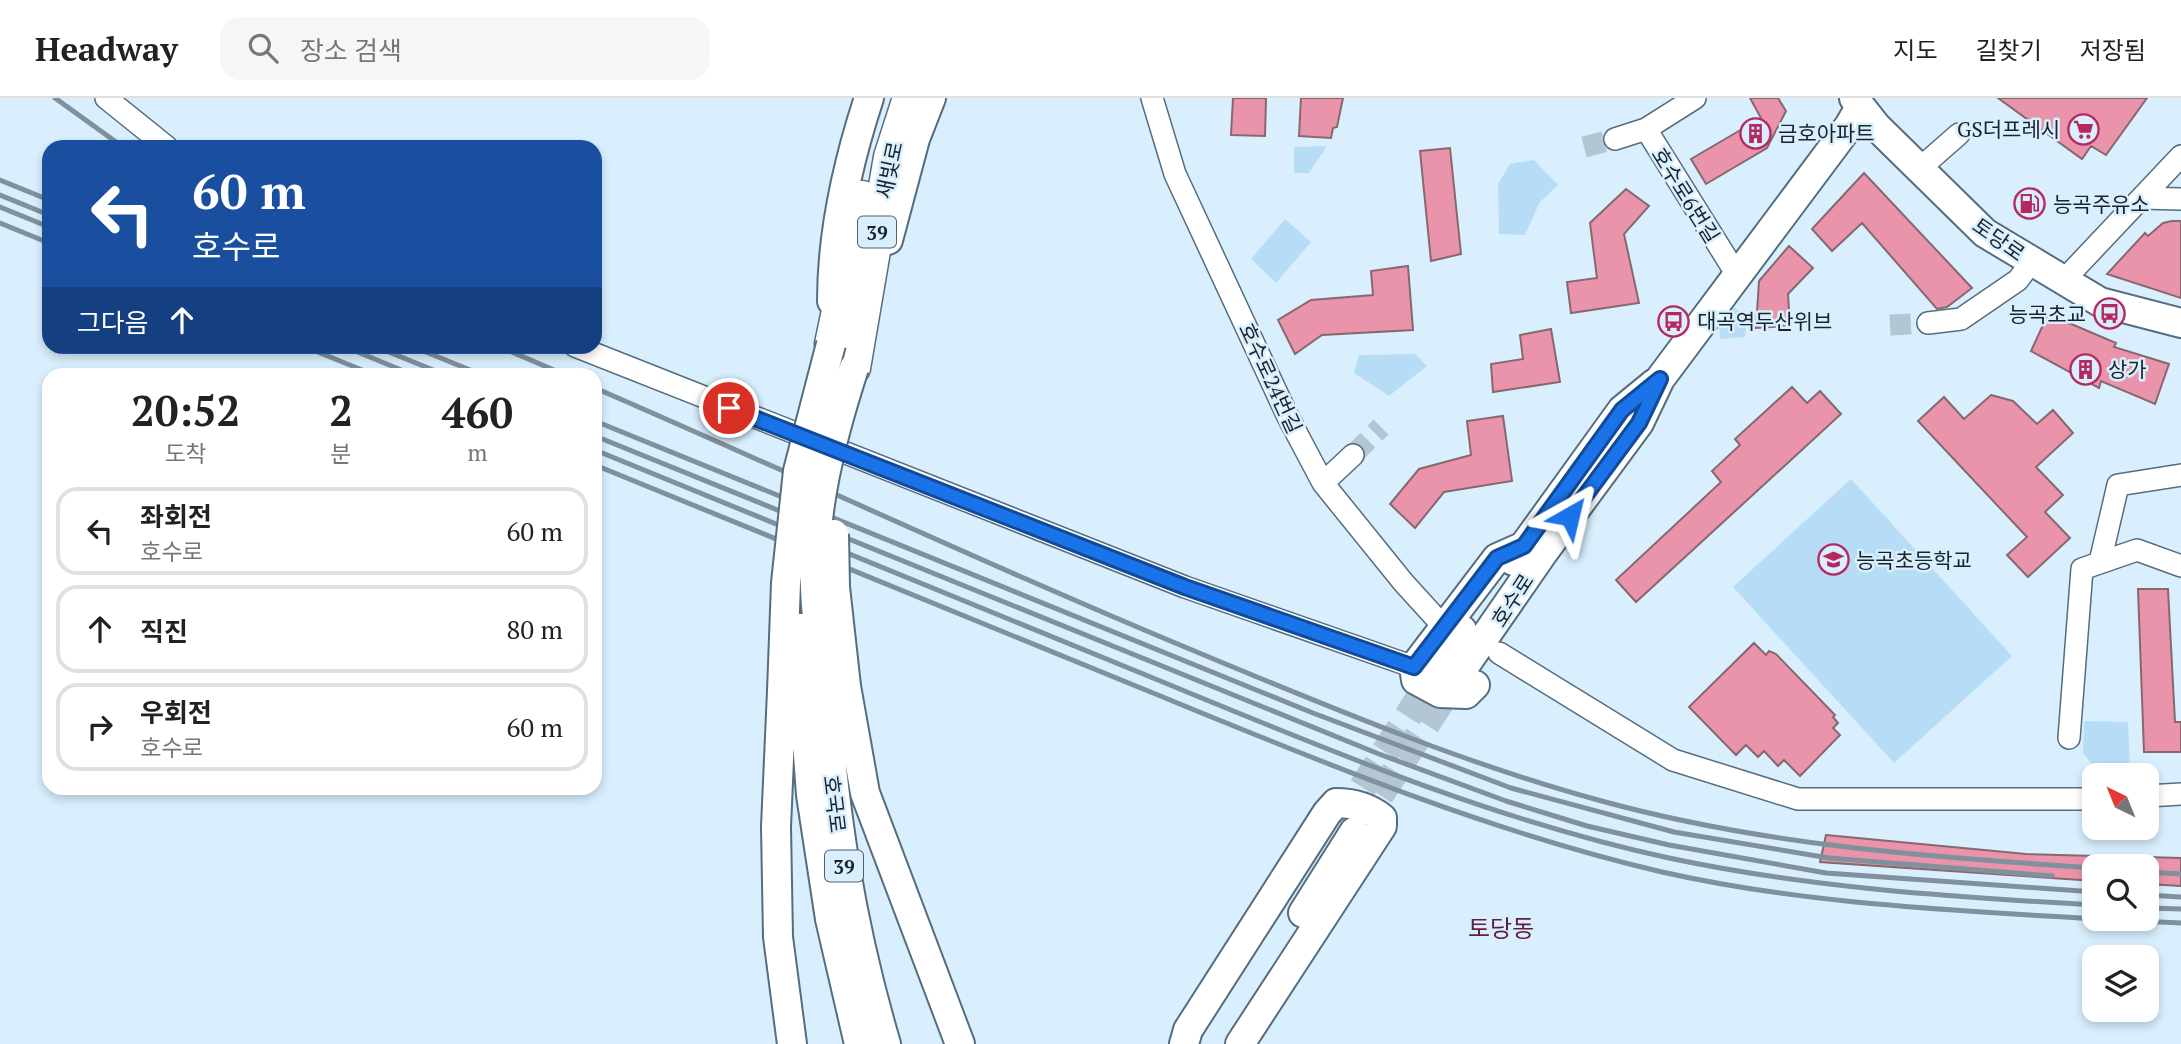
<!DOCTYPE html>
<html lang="ko">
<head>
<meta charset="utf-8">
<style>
  :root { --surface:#fff; --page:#f6f6f6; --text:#222; --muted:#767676; --line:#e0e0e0 }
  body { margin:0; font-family:"PT Serif","Noto Sans KR",serif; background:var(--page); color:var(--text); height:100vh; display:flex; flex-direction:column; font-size:26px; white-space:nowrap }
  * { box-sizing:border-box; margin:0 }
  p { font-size:23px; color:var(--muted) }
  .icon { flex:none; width:38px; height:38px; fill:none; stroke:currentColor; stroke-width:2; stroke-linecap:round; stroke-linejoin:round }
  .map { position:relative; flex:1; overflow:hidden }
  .drawer { position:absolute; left:42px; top:270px; width:560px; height:427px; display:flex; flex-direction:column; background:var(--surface); border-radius:21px; box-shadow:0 4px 10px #0003 }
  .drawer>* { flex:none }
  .hud { position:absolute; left:42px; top:42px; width:560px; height:214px; border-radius:21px; box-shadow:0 4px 10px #0003; background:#1a4fa0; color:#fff; overflow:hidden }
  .needle { width:46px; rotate:317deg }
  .controls { position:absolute; left:2082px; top:665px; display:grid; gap:14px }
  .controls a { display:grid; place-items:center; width:77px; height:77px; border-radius:14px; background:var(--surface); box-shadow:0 4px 10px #0003; font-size:35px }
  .pin { position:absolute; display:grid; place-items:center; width:60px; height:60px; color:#fff; margin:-30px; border:4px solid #fff; border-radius:50%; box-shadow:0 2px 7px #0007 }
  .me { position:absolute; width:77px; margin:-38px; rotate:37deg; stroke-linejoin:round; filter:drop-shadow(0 0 5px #0008) }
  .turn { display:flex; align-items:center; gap:24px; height:147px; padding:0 35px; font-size:32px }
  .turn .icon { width:91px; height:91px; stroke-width:2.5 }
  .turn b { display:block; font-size:49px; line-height:60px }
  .then { display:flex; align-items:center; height:66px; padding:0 35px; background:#0003; gap:14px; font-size:26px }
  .eta { display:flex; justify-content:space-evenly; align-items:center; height:119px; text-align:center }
  .eta b { font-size:42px; font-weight:600; line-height:49px }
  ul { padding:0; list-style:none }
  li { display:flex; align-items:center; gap:21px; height:88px; margin:0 14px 10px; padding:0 21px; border:4px solid var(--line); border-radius:21px }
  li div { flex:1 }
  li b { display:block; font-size:26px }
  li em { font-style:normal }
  header { display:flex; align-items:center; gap:42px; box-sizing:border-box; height:98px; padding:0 35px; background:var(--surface); border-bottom:2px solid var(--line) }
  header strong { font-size:33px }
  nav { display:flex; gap:38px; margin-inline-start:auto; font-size:24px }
  .search { width:490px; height:63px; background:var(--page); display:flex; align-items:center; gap:18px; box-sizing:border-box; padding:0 24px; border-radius:21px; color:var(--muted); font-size:26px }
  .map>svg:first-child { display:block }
  .green { fill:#b7dcf6 }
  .building { fill:#ea94ac; stroke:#86686f; stroke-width:2 }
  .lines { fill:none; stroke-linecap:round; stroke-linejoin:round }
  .minor-tunnel { stroke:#b3c6d4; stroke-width:21; stroke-dasharray:21 10; stroke-linecap:butt }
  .major-tunnel { stroke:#b3c6d4; stroke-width:28; stroke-dasharray:28 14; stroke-linecap:butt }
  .minor-casing { stroke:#556d7e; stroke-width:24 }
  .major-casing { stroke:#556d7e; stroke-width:32 }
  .highway-casing { stroke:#556d7e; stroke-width:35 }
  .minor { stroke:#fff; stroke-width:21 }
  .major { stroke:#fff; stroke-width:28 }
  .highway { stroke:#fff; stroke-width:32 }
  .rail { stroke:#80909c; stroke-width:5 }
  .major-bridge-casing { stroke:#556d7e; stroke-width:32; stroke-linecap:butt }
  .major-bridge { stroke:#fff; stroke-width:28 }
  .route-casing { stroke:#114b97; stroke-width:18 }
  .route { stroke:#1a73e8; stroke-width:12 }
  .labels { text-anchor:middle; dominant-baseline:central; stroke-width:5; stroke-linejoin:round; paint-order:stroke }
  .shield { fill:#d9effe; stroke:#53606a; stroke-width:2 }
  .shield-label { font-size:19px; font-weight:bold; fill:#19232a }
  .poi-label { font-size:21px; fill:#19232a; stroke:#d9effe; text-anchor:start }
  .street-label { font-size:21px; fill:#19232a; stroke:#d9effe }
  .quarter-label { font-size:24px; fill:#621e36; stroke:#d9effe }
</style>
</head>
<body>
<header>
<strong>Headway</strong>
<div class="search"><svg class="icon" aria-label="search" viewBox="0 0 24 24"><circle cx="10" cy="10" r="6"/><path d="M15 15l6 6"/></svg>장소 검색</div>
<nav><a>지도</a><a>길찾기</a><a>저장됨</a></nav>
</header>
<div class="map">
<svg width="2181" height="946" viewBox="0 0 2181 946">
  <rect width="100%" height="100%" fill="#d9effe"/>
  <path class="green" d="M 1327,48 L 1309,75 L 1294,75 L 1294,49 Z
    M 1534,62 L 1558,87 L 1540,104 L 1525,137 L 1499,136 L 1498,86 L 1510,66 Z
    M 1285,121 L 1311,144 L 1276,185 L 1251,161 Z
    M 1733,209 L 1747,218 L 1745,239 L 1720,241 L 1719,224 Z
    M 1415,256 L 1427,268 L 1389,298 L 1354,275 L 1359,257 Z
    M 1851,381 L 2012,558 L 1894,665 L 1733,489 Z
    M 2084,623 L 2128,624 L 2130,672 L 2098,674 L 2083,655 Z"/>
  <path class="building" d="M 1233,0 L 1266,0 L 1265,38 L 1231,37 Z
    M 1301,0 L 1343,0 L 1337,29 L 1333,30 L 1331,40 L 1299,38 Z
    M 1750,0 L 1778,0 L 1786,13 L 1767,50 L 1706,86 L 1691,61 L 1761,20 Z
    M 1998,0 L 2147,0 L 2106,57 L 2091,48 L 2082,61 Z
    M 1450,50 L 1461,156 L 1431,163 L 1420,53 Z
    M 1864,75 L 1972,190 L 1947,209 L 1937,211 L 1862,125 L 1832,153 L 1812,131 Z
    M 1626,91 L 1649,108 L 1624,136 L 1639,205 L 1571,215 L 1567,184 L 1597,180 L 1590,125 Z
    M 2172,123 L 2181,123 L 2181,200 L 2107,176 L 2145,135 L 2148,138 L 2163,125 Z
    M 1789,148 L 1813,170 L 1788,196 L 1790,228 L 1756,230 L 1759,183 Z
    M 1408,168 L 1413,232 L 1322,237 L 1295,256 L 1278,222 L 1311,202 L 1373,197 L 1371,173 Z
    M 2048,216 L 2116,245 L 2114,249 L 2169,266 L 2155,306 L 2101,283 L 2099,290 L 2031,253 Z
    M 1551,231 L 1560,284 L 1493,294 L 1491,266 L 1523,261 L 1520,237 Z
    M 1792,289 L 1807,305 L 1820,293 L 1841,316 L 1636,504 L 1616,482 L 1721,384 L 1712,373 L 1740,347 L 1735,341 Z
    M 1991,297 L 2013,303 L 2037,326 L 2053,312 L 2073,335 L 2036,369 L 2063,397 L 2045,414 L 2070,440 L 2028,479 L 2007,457 L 2027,439 L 1918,323 L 1944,299 L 1964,321 Z
    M 1503,318 L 1512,383 L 1444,394 L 1415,430 L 1390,406 L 1419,371 L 1471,357 L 1467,323 Z
    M 2138,491 L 2168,491 L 2175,624 L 2181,624 L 2181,654 L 2144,654 Z
    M 1754,545 L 1766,557 L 1769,553 L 1776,556 L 1835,617 L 1833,619 L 1838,625 L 1833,630 L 1840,637 L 1800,678 L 1784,662 L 1778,668 L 1764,653 L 1758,659 L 1746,647 L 1736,657 L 1689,609 Z
    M 1826,737 L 2026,756 L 2095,758 L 2095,783 L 1820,764 Z
    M 2147,759 L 2181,760 L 2181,788 L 2147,786 Z"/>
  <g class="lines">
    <path class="minor-tunnel" d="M 1584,49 L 1615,41
      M 1890,227 L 1928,225
      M 1353,357 L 1381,329"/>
    <path class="major-tunnel" d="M 1380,697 L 1455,582
      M 1340,725 L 1438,571"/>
    <defs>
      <path id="minor" d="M 106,0 L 167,49
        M 1152,0 L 1175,76 L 1288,319 L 1323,385 L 1403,484 L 1443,528
        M 1695,0 L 1646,31 L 1737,177
        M 1615,41 L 1646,31
        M 1919,71 L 1959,36
        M 2142,100 L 2181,101
        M 2063,183 L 2181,58
        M 1928,225 L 1961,221 L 2018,182 L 2032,163
        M 575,248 L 1185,489 L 1414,569
        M 1323,385 L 1353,357
        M 2100,464 L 2118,387 L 2181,377
        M 1499,555 L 1673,662 L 1798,701 L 2095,701
        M 2069,640 L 2082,471 L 2137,452 L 2181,468
        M 2147,698 L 2181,696"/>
      <path id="major" d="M 1854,0 L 1876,28 L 1985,135 L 2100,204 L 2181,225
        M 888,142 L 915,41 L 931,0
        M 832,203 C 832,136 848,64 869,0
        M 1513,463 L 1622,312 L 1655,285
        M 1438,571 L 1462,532
        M 1455,582 L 1543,455 L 1639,325 L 1660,281 L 1849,28 L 1860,9
        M 825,586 C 833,712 850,824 886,946
        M 1475,587 L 1466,596 L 1440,595 L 1416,582 L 1414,569 L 1497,460 L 1524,448
        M 846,588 L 865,695 L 960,946
        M 803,590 L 811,697 L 830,821 L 859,946
        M 782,593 L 776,729 L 778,839 L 792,946
        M 1303,815 L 1354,734
        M 1184,946 L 1188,932 L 1327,715 L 1336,705 C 1354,705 1368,709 1382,720 L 1382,728 L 1240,946"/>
      <path id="highway" d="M 831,246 L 862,99
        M 854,270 L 890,59 L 909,0"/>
    </defs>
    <use href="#minor" class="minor-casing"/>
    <use href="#major" class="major-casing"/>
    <use href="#highway" class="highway-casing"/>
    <use href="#minor" class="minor"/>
    <use href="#major" class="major"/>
    <use href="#highway" class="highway"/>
    <path class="rail" d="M 55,0 L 123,49
      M 0,82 L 49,102
      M 0,97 L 49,117
      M 0,109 L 49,129
      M 0,125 L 49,145
      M 303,248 L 372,276
      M 343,248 L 411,276
      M 374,248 L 443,276
      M 411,248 L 480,276
      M 498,248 L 563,276
      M 595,290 C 803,380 1007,476 1216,562 C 1341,614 1467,666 1598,702 C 1760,747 1928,759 2095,770
      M 595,323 L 1313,615 L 1511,690 L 1674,734 L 1829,760 L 2052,778
      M 595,338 L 1379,656 L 1506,703 L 1587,728 L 1669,747 L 1826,775 L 2095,794
      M 595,352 C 781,428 967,504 1153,580 C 1321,649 1492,722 1669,760 C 1810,790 1952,799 2095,807
      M 595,367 C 781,443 967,519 1153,595 C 1319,663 1486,733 1662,774 C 1804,806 1949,812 2095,821
      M 2147,774 L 2181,776
      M 2147,797 L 2181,799
      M 2147,810 L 2181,811
      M 2098,821 L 2181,825"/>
    <defs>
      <path id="major-bridge" d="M 834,436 L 835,489 L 846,588
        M 801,530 L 803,590
        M 825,586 C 821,554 816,522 815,490 C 812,415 831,341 854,270
        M 782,593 L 786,485 L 798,373 L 831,246"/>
    </defs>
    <use href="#major-bridge" class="major-bridge-casing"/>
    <use href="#major-bridge" class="major-bridge"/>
  </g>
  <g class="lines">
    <defs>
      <path id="route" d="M 729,310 L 1185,489 L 1414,569 L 1497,460 L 1524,448 L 1622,312 L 1660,281 L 1639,325 L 1570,418"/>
    </defs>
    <use href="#route" class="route-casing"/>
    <use href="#route" class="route"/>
  </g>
  <defs>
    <symbol id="supermarket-ring" viewBox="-11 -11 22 22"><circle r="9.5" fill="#d9effe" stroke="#b52960" stroke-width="1.5"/><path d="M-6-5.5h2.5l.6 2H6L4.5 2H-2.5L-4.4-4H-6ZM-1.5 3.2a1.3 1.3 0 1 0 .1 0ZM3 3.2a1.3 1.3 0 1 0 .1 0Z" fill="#b52960"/></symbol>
    <symbol id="building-ring" viewBox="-11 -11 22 22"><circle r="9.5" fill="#d9effe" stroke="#b52960" stroke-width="1.5"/><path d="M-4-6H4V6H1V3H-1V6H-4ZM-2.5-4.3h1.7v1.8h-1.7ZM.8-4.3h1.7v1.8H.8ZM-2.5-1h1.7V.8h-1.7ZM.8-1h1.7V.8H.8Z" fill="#b52960"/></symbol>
    <symbol id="fuel-ring" viewBox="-11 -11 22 22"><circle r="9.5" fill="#d9effe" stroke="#b52960" stroke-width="1.5"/><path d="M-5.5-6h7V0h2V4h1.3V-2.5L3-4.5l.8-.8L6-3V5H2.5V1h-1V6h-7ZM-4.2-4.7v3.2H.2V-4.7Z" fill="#b52960"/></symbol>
    <symbol id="bus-ring" viewBox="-11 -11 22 22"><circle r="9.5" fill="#d9effe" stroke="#b52960" stroke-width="1.5"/><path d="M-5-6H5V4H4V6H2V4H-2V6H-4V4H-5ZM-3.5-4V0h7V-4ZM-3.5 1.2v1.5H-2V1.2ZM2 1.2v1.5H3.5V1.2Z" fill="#b52960"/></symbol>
    <symbol id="school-ring" viewBox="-11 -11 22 22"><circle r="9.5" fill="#d9effe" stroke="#b52960" stroke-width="1.5"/><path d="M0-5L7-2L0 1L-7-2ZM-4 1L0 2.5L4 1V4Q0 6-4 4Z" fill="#b52960"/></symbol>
  </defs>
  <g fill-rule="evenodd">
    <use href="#supermarket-ring" x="2066" y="14" width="35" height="35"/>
    <use href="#building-ring" x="1738" y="18" width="35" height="35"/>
    <use href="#fuel-ring" x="2012" y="88" width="35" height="35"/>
    <use href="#bus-ring" x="2092" y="198" width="35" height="35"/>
    <use href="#bus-ring" x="1656" y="206" width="35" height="35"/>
    <use href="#building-ring" x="2068" y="254" width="35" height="35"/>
    <use href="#school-ring" x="1816" y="444" width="35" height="35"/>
  </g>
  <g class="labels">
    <g class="shield">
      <rect x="858" y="118.5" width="38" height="31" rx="5"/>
      <rect x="825" y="752.5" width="38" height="31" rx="5"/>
    </g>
    <g class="shield-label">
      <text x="877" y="134">39</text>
      <text x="844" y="768">39</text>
    </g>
    <g class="poi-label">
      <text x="2060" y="31" text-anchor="end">GS더프레시</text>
      <text x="1778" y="35">금호아파트</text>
      <text x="2053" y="106">능곡주유소</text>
      <text x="2086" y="216" text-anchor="end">능곡초교</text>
      <text x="1697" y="223">대곡역두산위브</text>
      <text x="2108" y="271">상가</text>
      <text x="1856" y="462">능곡초등학교</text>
    </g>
    <g class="street-label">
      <text transform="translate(889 72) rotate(-78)">새빛로</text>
      <text transform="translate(1686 97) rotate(58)">호수로6번길</text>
      <text transform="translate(1999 141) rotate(35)">토당로</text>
      <text transform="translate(1271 280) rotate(65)">호수로24번길</text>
      <text transform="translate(1512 502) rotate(-57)">호수로</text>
      <text transform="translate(835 706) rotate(83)">호국로</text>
    </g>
    <g class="quarter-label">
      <text x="1501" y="830">토당동</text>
    </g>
  </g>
</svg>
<div class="controls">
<a><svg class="needle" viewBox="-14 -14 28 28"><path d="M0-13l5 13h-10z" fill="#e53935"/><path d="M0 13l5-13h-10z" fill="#767676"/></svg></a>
<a><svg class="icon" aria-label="search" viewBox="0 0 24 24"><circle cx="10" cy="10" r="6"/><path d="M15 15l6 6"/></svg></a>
<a><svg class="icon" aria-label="layers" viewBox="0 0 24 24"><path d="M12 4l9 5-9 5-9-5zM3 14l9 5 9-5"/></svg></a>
</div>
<div class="pin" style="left:729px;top:310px;background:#d93025"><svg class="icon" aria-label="arrive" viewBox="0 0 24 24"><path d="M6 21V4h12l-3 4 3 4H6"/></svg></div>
<svg class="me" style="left:1570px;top:418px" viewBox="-20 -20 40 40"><path d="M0-17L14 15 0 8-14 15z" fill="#1a73e8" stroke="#fff" stroke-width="4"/></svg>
<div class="hud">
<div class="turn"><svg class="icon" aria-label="left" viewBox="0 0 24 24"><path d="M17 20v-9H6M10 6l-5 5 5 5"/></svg><div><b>60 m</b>호수로</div></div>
<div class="then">그다음<svg class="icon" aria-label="ahead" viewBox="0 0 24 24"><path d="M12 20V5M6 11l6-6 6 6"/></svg></div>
</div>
<section class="drawer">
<div class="eta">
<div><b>20:52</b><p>도착</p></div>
<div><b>2</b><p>분</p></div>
<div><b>460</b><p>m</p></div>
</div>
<ul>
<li><svg class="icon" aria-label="left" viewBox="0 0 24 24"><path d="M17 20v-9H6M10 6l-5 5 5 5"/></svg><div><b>좌회전</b><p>호수로</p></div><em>60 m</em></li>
<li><svg class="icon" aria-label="ahead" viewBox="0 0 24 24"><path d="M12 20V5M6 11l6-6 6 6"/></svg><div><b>직진</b></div><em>80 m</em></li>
<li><svg class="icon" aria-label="right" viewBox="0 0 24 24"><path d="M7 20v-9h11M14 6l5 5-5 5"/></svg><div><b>우회전</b><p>호수로</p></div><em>60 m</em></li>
</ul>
</section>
</div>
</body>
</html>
